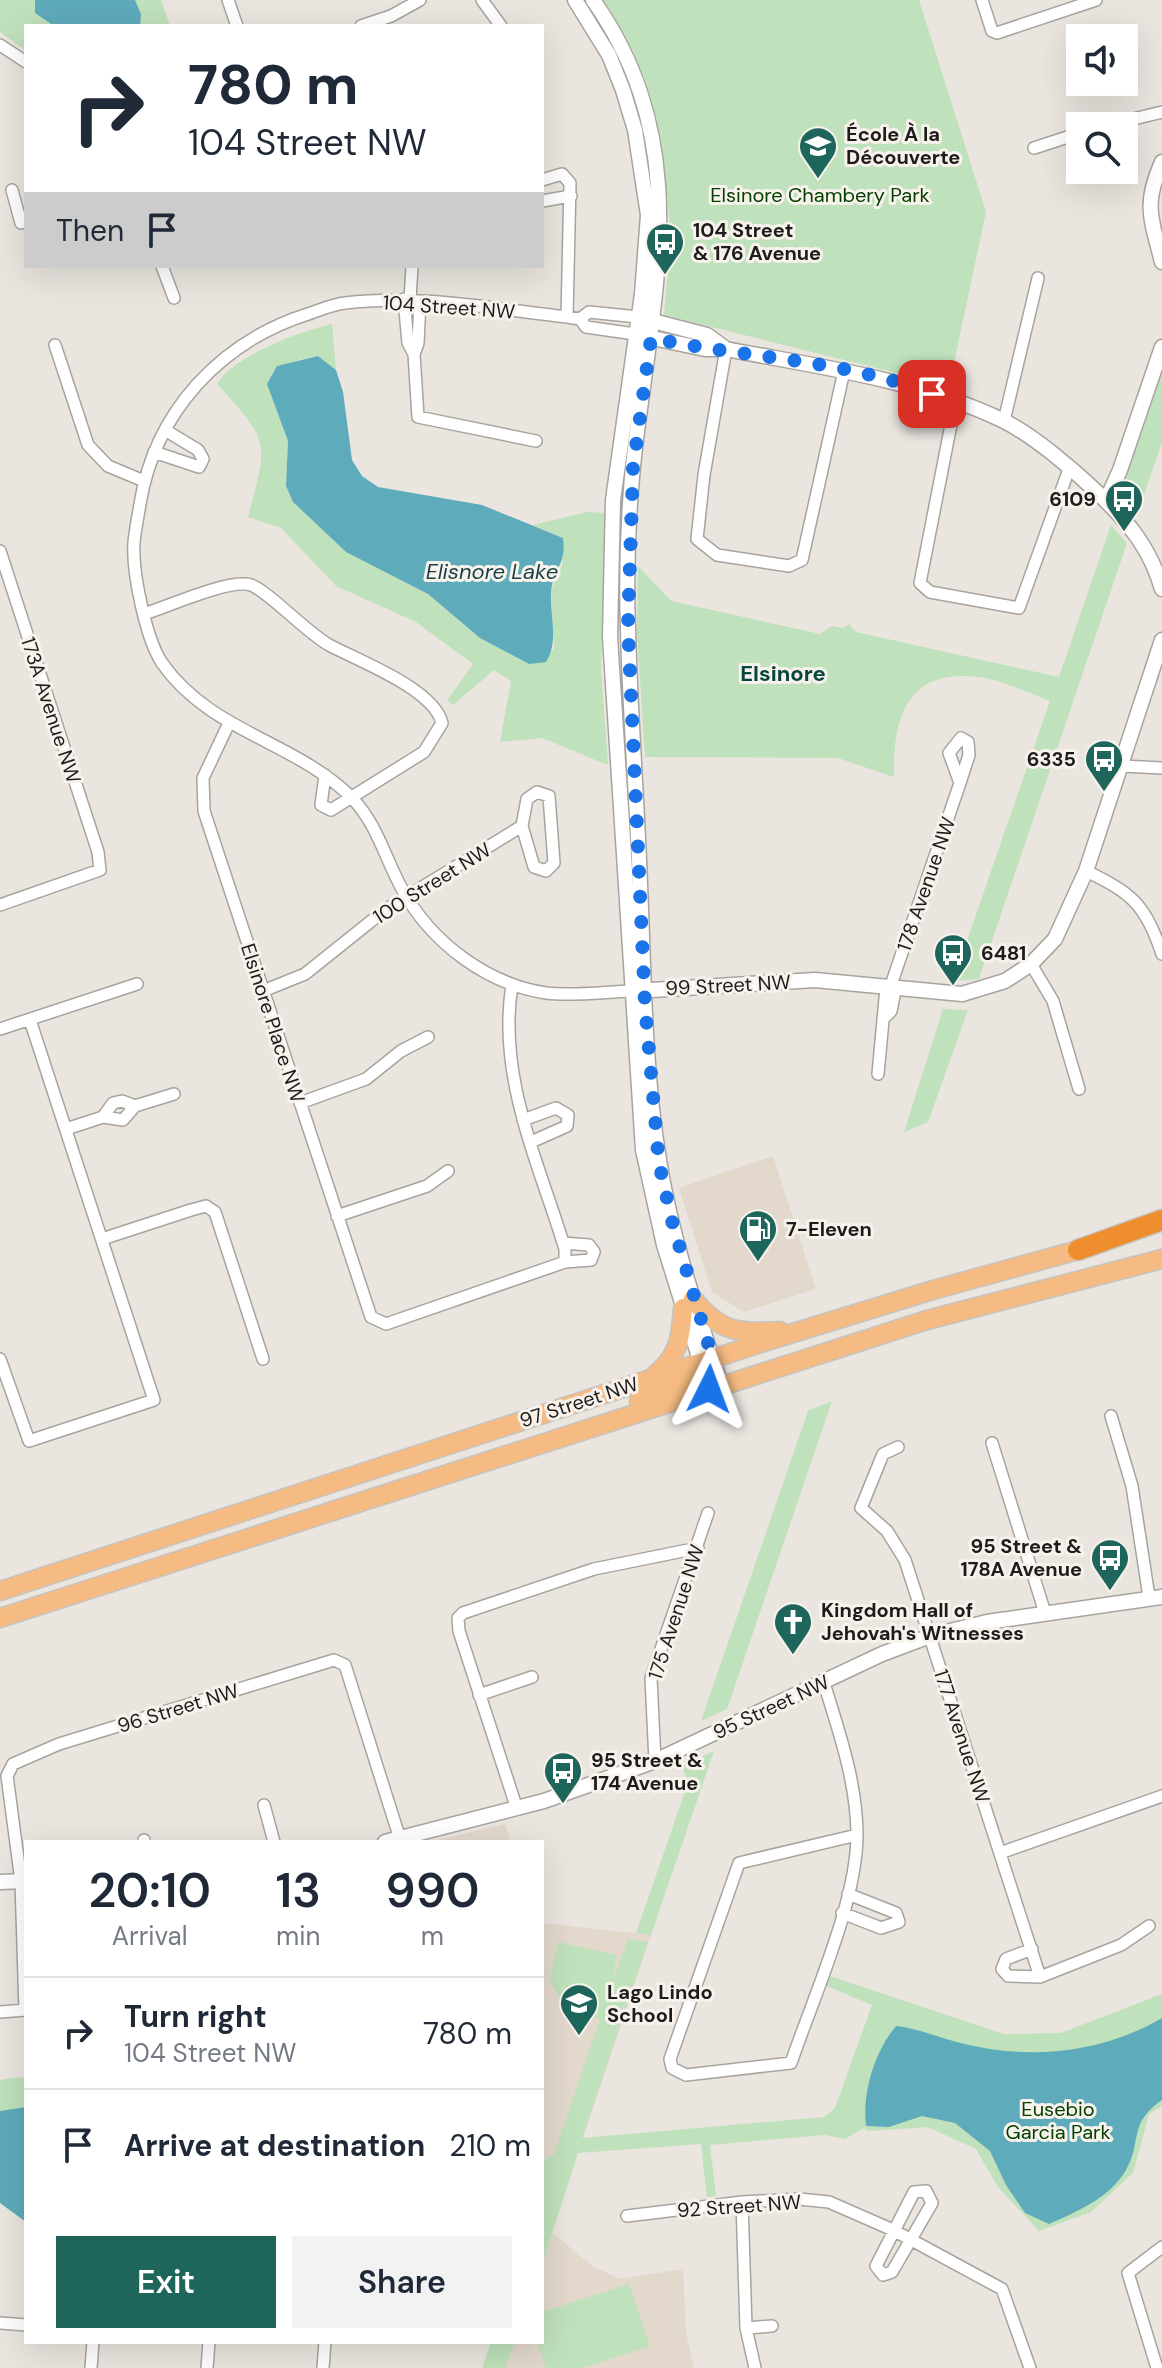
<!DOCTYPE html>
<html lang="en">
<head>
<meta charset="utf-8">
<style>
  :root { --surface:#fff; --page:#f2f2f3; --text:#1f2937; --muted:#747a83; --line:#e0e1e3; --accent:#1e665c }
  body { margin:0; font-family:"DM Sans",sans-serif; background:var(--page); color:var(--text); height:100vh; display:flex; flex-direction:column; font-size:30px; white-space:nowrap }
  * { box-sizing:border-box; margin:0 }
  p { font-size:26px; color:var(--muted) }
  .icon { flex:none; width:44px; height:44px; fill:none; stroke:currentColor; stroke-width:2; stroke-linecap:round; stroke-linejoin:round }
  .map { position:relative; flex:1; overflow:hidden }
  .sheet { position:absolute; left:24px; top:1840px; width:520px; height:504px; display:flex; flex-direction:column; background:var(--surface); border-radius:0px; box-shadow:0 8px 32px #0002 }
  .sheet>* { flex:none }
  .banner { position:absolute; left:24px; top:24px; width:520px; height:244px; border-radius:0px; box-shadow:0 8px 32px #0002; background:#fff; color:var(--text); overflow:hidden }
  .controls { position:absolute; left:1066px; top:24px; display:grid; gap:16px }
  .controls a { display:grid; place-items:center; width:72px; height:72px; border-radius:0px; background:var(--surface); box-shadow:0 8px 32px #0002; font-size:40px }
  .pin { position:absolute; display:grid; place-items:center; width:68px; height:68px; color:#fff; margin:-34px; border-radius:16px; box-shadow:0 4px 12px #0006 }
  .me { position:absolute; width:88px; margin:-44px; rotate:3deg; stroke-linejoin:round; filter:drop-shadow(0 0 6px #0008) }
  .turn { display:flex; align-items:center; gap:28px; height:168px; padding:0 32px; font-size:36px }
  .turn .icon { width:104px; height:104px; stroke-width:2.5 }
  .turn b { display:block; font-size:56px; line-height:68px }
  .then { display:flex; align-items:center; height:76px; padding:0 32px; background:#0003; gap:16px; font-size:30px }
  .eta { display:flex; justify-content:space-evenly; align-items:center; height:136px; text-align:center }
  .eta b { font-size:48px; font-weight:600; line-height:56px }
  .button { display:flex; gap:16px; margin-top:auto; padding:16px 32px }
  .button a { flex:1; height:92px; border-radius:0px; background:var(--accent); color:#fff; font-size:32px; font-weight:600; line-height:92px; text-align:center }
  .button a+a { background:var(--page); color:var(--text) }
  ul { padding:0; list-style:none }
  li { display:flex; align-items:center; gap:24px; height:112px; padding:0 32px; border-top:2px solid var(--line) }
  li div { flex:1 }
  li b { display:block; font-size:30px }
  li em { font-style:normal }
  .map>svg:first-child { display:block }
  .built { fill:#e2d8cc }
  .green { fill:#bfe1bb }
  .water { fill:#5eabbb }
  .lines { fill:none; stroke-linecap:round; stroke-linejoin:round }
  .minor-casing { stroke:#a9a39e; stroke-width:14 }
  .tertiary-casing { stroke:#a9a39e; stroke-width:17 }
  .primary-casing { stroke:#c4c4c3; stroke-width:21 }
  .motorway-casing { stroke:#c4c4c3; stroke-width:23 }
  .minor { stroke:#fff; stroke-width:11 }
  .tertiary { stroke:#fff; stroke-width:14 }
  .primary { stroke:#f5bb82; stroke-width:18 }
  .motorway { stroke:#ef8e2f; stroke-width:20 }
  .route { stroke:#1a73e8; stroke-width:14; stroke-dasharray:0 25.2 }
  .labels { text-anchor:middle; dominant-baseline:central; stroke-width:6; stroke-linejoin:round; paint-order:stroke }
  .poi-label { font-size:20px; font-weight:bold; fill:#1e1c1a; stroke:#f8f2ec; text-anchor:start }
  .park-label { font-size:20px; fill:#034000; stroke:#f8f2ec }
  .street-label { font-size:20px; fill:#1e1c1a; stroke:#f8f2ec }
  .water-label { font-size:22px; font-style:italic; fill:#1a3f47; stroke:#f8f2ec }
  .neighbourhood-label { font-size:22px; font-weight:bold; fill:#07453d; stroke:#f8f2ec }
</style>
</head>
<body>
<div class="map">
<svg width="1162" height="2368" viewBox="0 0 1162 2368">
  <rect width="100%" height="100%" fill="#eae5df"/>
  <path class="built" d="M 773,1156 L 816,1289 L 744,1312 L 712,1292 L 679,1188 Z
    M 505,1824 L 511,1842 L 429,1842 Z
    M 542,1923 L 651,1935 L 583,2138 L 542,2161 Z
    M 553,2233 L 592,2266 L 620,2279 L 683,2269 L 686,2333 L 694,2368 L 505,2368 L 515,2342 L 542,2342 L 542,2265 Z"/>
  <path class="green" d="M 0,0 L 161,0 L 170,26 L 26,26 L 26,51 L 0,32 Z
    M 602,0 L 919,0 L 986,212 L 949,386 L 664,315 C 666,289 670,261 670,235 C 669,165 644,56 602,0 Z
    M 332,324 L 336,370 L 318,356 L 298,360 L 267,384 L 288,441 L 286,486 L 293,502 L 346,552 L 428,594 L 480,638 L 529,664 L 554,649 L 551,590 L 562,566 L 563,538 L 533,525 L 587,512 L 605,513 L 601,669 L 608,765 L 542,738 L 500,742 L 511,681 L 494,670 L 453,705 L 447,700 L 473,664 L 416,622 L 336,586 L 281,528 L 248,517 C 268,441 271,443 217,384 C 234,356 300,331 332,324 Z
    M 1162,369 L 1162,442 L 1137,515 L 1118,498 L 1119,491 Z
    M 1111,525 L 1127,543 L 979,979 L 953,981 L 1050,701 C 1028,693 1002,680 979,677 C 907,668 893,717 894,777 L 838,758 L 645,757 L 637,633 L 638,566 L 671,601 L 820,634 L 832,626 L 843,628 L 849,624 L 856,632 L 1059,677 Z
    M 943,1009 L 968,1010 L 928,1122 L 904,1132 Z
    M 832,1401 L 727,1709 L 701,1721 L 808,1411 Z
    M 714,1751 L 651,1935 L 636,1933 L 688,1783 L 682,1766 Z
    M 628,1939 L 648,1942 L 582,2138 L 824,2117 L 835,2108 L 872,2005 L 824,1985 L 827,1975 L 1004,2034 L 1061,2033 L 1162,1994 L 1162,2106 L 1149,2114 L 1133,2173 L 1091,2212 L 1039,2231 L 998,2187 L 976,2149 L 928,2127 L 869,2131 L 864,2128 L 845,2139 L 825,2135 L 710,2145 L 716,2196 L 707,2197 L 701,2144 L 578,2153 L 542,2265 L 542,2161 L 554,2154 L 600,2019 L 566,2009 L 550,1981 L 558,1942 L 617,1955 L 611,1985 Z
    M 19,2077 L 26,2079 L 26,2222 L 0,2203 L 0,2080 Z
    M 629,2284 L 650,2346 L 583,2368 L 546,2368 L 537,2342 L 542,2342 L 542,2312 Z
    M 491,2342 L 515,2342 L 505,2368 L 482,2368 Z"/>
  <path class="water" d="M 35,0 L 135,0 L 141,14 L 140,26 L 54,26 L 35,13 Z
    M 318,356 L 336,370 L 343,392 L 352,460 L 362,476 L 378,487 L 482,505 L 563,538 C 567,564 552,571 551,593 C 550,617 559,641 546,662 L 529,664 L 480,638 L 428,594 L 346,552 L 293,502 L 286,486 L 288,441 L 267,384 L 277,366 Z
    M 1162,2018 L 1162,2100 C 1127,2125 1143,2140 1126,2170 C 1110,2198 1076,2212 1049,2224 L 1025,2213 L 1006,2185 L 990,2151 L 955,2123 L 922,2116 L 889,2127 L 866,2126 C 862,2092 875,2051 896,2026 C 922,2029 944,2040 969,2045 C 1034,2060 1104,2052 1162,2018 Z
    M 26,2107 L 26,2222 L 0,2203 L 0,2111 Z"/>
  <g class="lines">
    <defs>
      <path id="minor" d="M 228,0 L 237,26
        M 482,0 L 501,26
        M 982,0 L 992,31 L 997,33 L 1096,0
        M 361,26 L 391,16 L 420,0
        M 0,45 L 26,62
        M 1104,126 L 1162,112
        M 1034,148 L 1080,133
        M 542,180 L 562,174 L 570,183 L 567,317
        M 12,190 L 21,223 L 26,221
        M 542,201 L 571,196
        M 162,266 L 174,298
        M 404,299 L 408,343 L 414,354
        M 410,300 L 412,266
        M 420,301 L 418,343 L 414,354 L 418,417 L 536,441
        M 580,319 L 589,312 L 638,317
        M 55,345 L 88,445 L 108,466 L 144,481
        M 726,349 L 704,475 L 697,539 L 717,555 L 789,566 L 802,560 L 844,371
        M 955,404 L 920,583 L 930,592 L 1019,608 L 1069,469
        M 1004,421 L 1038,278
        M 154,452 L 199,467 L 203,459 L 198,450 L 165,430
        M 0,551 L 98,852 L 100,870 L 0,905
        M 144,614 C 167,607 230,578 251,585 C 268,591 306,632 329,645 C 359,661 434,689 442,723 L 424,752 L 331,810 L 321,805 L 325,775
        M 229,723 L 203,778 L 204,811 L 371,1317 L 386,1324 L 565,1262
        M 1122,766 L 1162,768
        M 537,792 L 549,796 L 554,863 L 546,871 L 534,867 L 522,826 L 527,799 Z
        M 1086,871 C 1132,893 1146,905 1162,954
        M 1031,964 L 1053,1001 L 1079,1089
        M 512,985 C 497,1077 539,1163 565,1249 L 565,1262
        M 263,991 L 305,974 L 385,910 L 522,826
        M 631,991 C 603,992 573,996 546,993 C 486,984 431,942 402,889 C 385,858 377,824 352,798 C 295,741 210,732 162,663 C 146,639 132,572 134,543 C 135,530 138,517 140,504 C 155,412 220,342 308,314 C 320,310 333,304 345,303 C 419,294 494,309 567,317 L 580,319 L 586,327 L 635,334
        M 886,1016 L 891,1011 L 895,991 L 891,985
        M 0,1029 L 137,984
        M 878,1074 L 886,988 L 891,985 L 960,783 L 969,755 L 968,742 L 961,738 L 949,753 L 960,783
        M 300,1103 L 366,1079 L 401,1051 L 428,1037
        M 103,1117 L 123,1120 L 135,1106
        M 523,1120 L 556,1108 L 568,1115 L 567,1126 L 531,1142
        M 66,1129 L 103,1117 L 113,1103 L 122,1101 L 135,1106 L 174,1094
        M 337,1216 L 427,1186 L 448,1171
        M 102,1239 L 191,1210 L 206,1206 L 215,1212 L 263,1359
        M 563,1243 L 589,1245 L 594,1252 L 591,1260 L 565,1262
        M 0,1359 L 29,1441 L 154,1400 L 30,1020
        M 1111,1416 L 1132,1486 L 1149,1597
        M 992,1443 L 1045,1613
        M 898,1447 L 883,1454 L 861,1508 L 887,1531 L 905,1560 L 1040,1977
        M 824,1683 C 839,1732 856,1780 857,1832 C 858,1900 813,1998 791,2063 L 686,2075 L 672,2068 L 670,2059 L 739,1863 L 857,1835
        M 479,1695 L 532,1677
        M 655,1761 L 651,1678 L 708,1513
        M 264,1805 L 274,1842
        M 517,1809 L 459,1631 L 458,1618 L 463,1613 L 594,1569 L 698,1548
        M 144,1840 L 144,1842
        M 1000,1853 L 1162,1796
        M 842,1913 L 881,1928 L 899,1922 L 896,1913 L 848,1894
        M 1032,1949 L 1006,1959 L 1002,1969 L 1008,1976 L 1040,1977 L 1121,1945 L 1149,1926
        M 25,2010 L 21,1881 L 7,1776 L 13,1764 L 59,1744 L 334,1660 L 345,1665 L 400,1839
        M 0,2012 L 26,2010
        M 926,2191 L 932,2203 L 892,2272 L 883,2275 L 876,2266 L 914,2192 Z
        M 742,2202 L 746,2328 L 755,2368
        M 627,2216 L 742,2202 L 799,2199 L 829,2202 L 893,2230 L 1002,2289 L 1030,2368
        M 0,2323 L 26,2325
        M 746,2328 L 772,2326
        M 91,2368 L 93,2342
        M 207,2368 L 209,2342
        M 323,2368 L 325,2342
        M 1157,2368 L 1128,2273 L 1162,2247"/>
      <path id="tertiary" d="M 575,0 L 609,55 L 623,90 L 635,130 L 648,215 L 642,294 L 613,500 L 610,637 L 643,1150 L 664,1245 L 709,1389
        M 593,0 C 699,150 650,302 633,466 C 628,519 626,576 628,629 C 630,714 637,799 640,884 C 644,976 644,1069 659,1160 C 671,1237 697,1312 721,1385
        M 1162,162 C 1143,205 1151,218 1162,262
        M 645,319 L 707,335 L 726,349
        M 643,336 L 705,349 L 726,349 C 819,367 916,379 1002,420 C 1033,435 1074,470 1099,494 C 1129,523 1150,548 1162,589
        M 1106,501 L 1120,470 L 1162,347
        M 636,991 L 815,980 L 962,994 L 1005,981 L 1031,964 L 1055,939 L 1086,871 L 1162,640
        M 385,1842 L 544,1801 L 655,1761 L 882,1654 L 930,1636 L 987,1622 L 1162,1597
        M 0,1882 L 26,1881"/>
      <path id="primary" d="M 693,1299 C 721,1333 737,1333 780,1331
        M 655,1375 C 679,1356 681,1337 683,1308
        M 639,1401 L 703,1372
        M 0,1591 L 767,1341 L 933,1290 L 1089,1247
        M 0,1618 L 927,1320 L 1162,1259"/>
      <path id="motorway" d="M 1078,1250 L 1162,1220"/>
    </defs>
    <use href="#minor" class="minor-casing"/>
    <use href="#tertiary" class="tertiary-casing"/>
    <use href="#primary" class="primary-casing"/>
    <use href="#motorway" class="motorway-casing"/>
    <use href="#minor" class="minor"/>
    <use href="#tertiary" class="tertiary"/>
    <use href="#primary" class="primary"/>
    <use href="#motorway" class="motorway"/>
  </g>
  <g class="lines">
    <path class="route" d="M 709,1389 L 704,1372 L 713,1360 L 672,1221 L 659,1163 L 645,1005 L 628,626 L 633,468 L 651,338 C 744,358 843,359 932,394"/>
  </g>
  <defs>
    <symbol id="school-pin" viewBox="-11 -11 22 30"><path d="M0 17L-7.5 6A9.5 9.5 0 1 1 7.5 6Z" fill="#1e665c" stroke="#f8f2ec"/><path d="M0-5L7-2L0 1L-7-2ZM-4 1L0 2.5L4 1V4Q0 6-4 4Z" fill="#fff"/></symbol>
    <symbol id="bus-pin" viewBox="-11 -11 22 30"><path d="M0 17L-7.5 6A9.5 9.5 0 1 1 7.5 6Z" fill="#1e665c" stroke="#f8f2ec"/><path d="M-5-6H5V4H4V6H2V4H-2V6H-4V4H-5ZM-3.5-4V0h7V-4ZM-3.5 1.2v1.5H-2V1.2ZM2 1.2v1.5H3.5V1.2Z" fill="#fff"/></symbol>
    <symbol id="fuel-pin" viewBox="-11 -11 22 30"><path d="M0 17L-7.5 6A9.5 9.5 0 1 1 7.5 6Z" fill="#1e665c" stroke="#f8f2ec"/><path d="M-5.5-6h7V0h2V4h1.3V-2.5L3-4.5l.8-.8L6-3V5H2.5V1h-1V6h-7ZM-4.2-4.7v3.2H.2V-4.7Z" fill="#fff"/></symbol>
    <symbol id="church-pin" viewBox="-11 -11 22 30"><path d="M0 17L-7.5 6A9.5 9.5 0 1 1 7.5 6Z" fill="#1e665c" stroke="#f8f2ec"/><path d="M-1.2-6h2.4v3.5h3.3v2.4h-3.3V6h-2.4V-.1h-3.3v-2.4h3.3Z" fill="#fff"/></symbol>
  </defs>
  <g fill-rule="evenodd">
    <use href="#school-pin" x="796" y="124" width="44" height="60"/>
    <use href="#bus-pin" x="643" y="220" width="44" height="60"/>
    <use href="#bus-pin" x="1102" y="477" width="44" height="60"/>
    <use href="#bus-pin" x="1082" y="737" width="44" height="60"/>
    <use href="#bus-pin" x="931" y="931" width="44" height="60"/>
    <use href="#fuel-pin" x="736" y="1207" width="44" height="60"/>
    <use href="#bus-pin" x="1088" y="1536" width="44" height="60"/>
    <use href="#church-pin" x="771" y="1600" width="44" height="60"/>
    <use href="#bus-pin" x="541" y="1749" width="44" height="60"/>
    <use href="#school-pin" x="557" y="1981" width="44" height="60"/>
  </g>
  <g class="labels">
    <g class="poi-label">
      <text x="846" y="134">École À la<tspan x="846" dy="23">Découverte</tspan></text>
      <text x="693" y="230">104 Street<tspan x="693" dy="23">&amp; 176 Avenue</tspan></text>
      <text x="1096" y="499" text-anchor="end">6109</text>
      <text x="1076" y="759" text-anchor="end">6335</text>
      <text x="981" y="953">6481</text>
      <text x="786" y="1229">7-Eleven</text>
      <text x="1082" y="1546" text-anchor="end">95 Street &amp;<tspan x="1082" dy="23">178A Avenue</tspan></text>
      <text x="821" y="1610">Kingdom Hall of<tspan x="821" dy="23">Jehovah's Witnesses</tspan></text>
      <text x="591" y="1760">95 Street &amp;<tspan x="591" dy="23">174 Avenue</tspan></text>
      <text x="607" y="1992">Lago Lindo<tspan x="607" dy="23">School</tspan></text>
    </g>
    <g class="park-label">
      <text x="820" y="195">Elsinore Chambery Park</text>
      <text x="1058" y="2109">Eusebio<tspan x="1058" dy="23">Garcia Park</tspan></text>
    </g>
    <g class="street-label">
      <text transform="translate(449 307) rotate(4)">104 Street NW</text>
      <text transform="translate(51 710) rotate(72)">173A Avenue NW</text>
      <text transform="translate(432 883) rotate(-32)">100 Street NW</text>
      <text transform="translate(926 884) rotate(-71)">178 Avenue NW</text>
      <text transform="translate(728 985) rotate(-3)">99 Street NW</text>
      <text transform="translate(273 1023) rotate(72)">Elsinore Place NW</text>
      <text transform="translate(579 1402) rotate(-18)">97 Street NW</text>
      <text transform="translate(676 1612) rotate(-72)">175 Avenue NW</text>
      <text transform="translate(771 1707) rotate(-25)">95 Street NW</text>
      <text transform="translate(178 1708) rotate(-17)">96 Street NW</text>
      <text transform="translate(962 1736) rotate(72)">177 Avenue NW</text>
      <text transform="translate(739 2206) rotate(-4)">92 Street NW</text>
    </g>
    <g class="water-label">
      <text x="492" y="571">Elisnore Lake</text>
    </g>
    <g class="neighbourhood-label">
      <text x="783" y="673">Elsinore</text>
    </g>
  </g>
</svg>
<div class="controls">
<a><svg class="icon" aria-label="sound" viewBox="0 0 24 24"><path d="M4 9h4l5-4v14l-5-4H4zM17 9q2 3 0 6"/></svg></a>
<a><svg class="icon" aria-label="search" viewBox="0 0 24 24"><circle cx="10" cy="10" r="6"/><path d="M15 15l6 6"/></svg></a>
</div>
<div class="pin" style="left:932px;top:394px;background:#d93025"><svg class="icon" aria-label="arrive" viewBox="0 0 24 24"><path d="M6 21V4h12l-3 4 3 4H6"/></svg></div>
<svg class="me" style="left:709px;top:1389px" viewBox="-20 -20 40 40"><path d="M0-17L14 15 0 8-14 15z" fill="#1a73e8" stroke="#fff" stroke-width="4"/></svg>
<div class="banner">
<div class="turn"><svg class="icon" aria-label="right" viewBox="0 0 24 24"><path d="M7 20v-9h11M14 6l5 5-5 5"/></svg><div><b>780 m</b>104 Street NW</div></div>
<div class="then">Then<svg class="icon" aria-label="arrive" viewBox="0 0 24 24"><path d="M6 21V4h12l-3 4 3 4H6"/></svg></div>
</div>
<section class="sheet">
<div class="eta">
<div><b>20:10</b><p>Arrival</p></div>
<div><b>13</b><p>min</p></div>
<div><b>990</b><p>m</p></div>
</div>
<ul>
<li><svg class="icon" aria-label="right" viewBox="0 0 24 24"><path d="M7 20v-9h11M14 6l5 5-5 5"/></svg><div><b>Turn right</b><p>104 Street NW</p></div><em>780 m</em></li>
<li><svg class="icon" aria-label="arrive" viewBox="0 0 24 24"><path d="M6 21V4h12l-3 4 3 4H6"/></svg><div><b>Arrive at destination</b></div><em>210 m</em></li>
</ul>
<div class="button"><a>Exit</a><a>Share</a></div>
</section>
</div>
</body>
</html>
